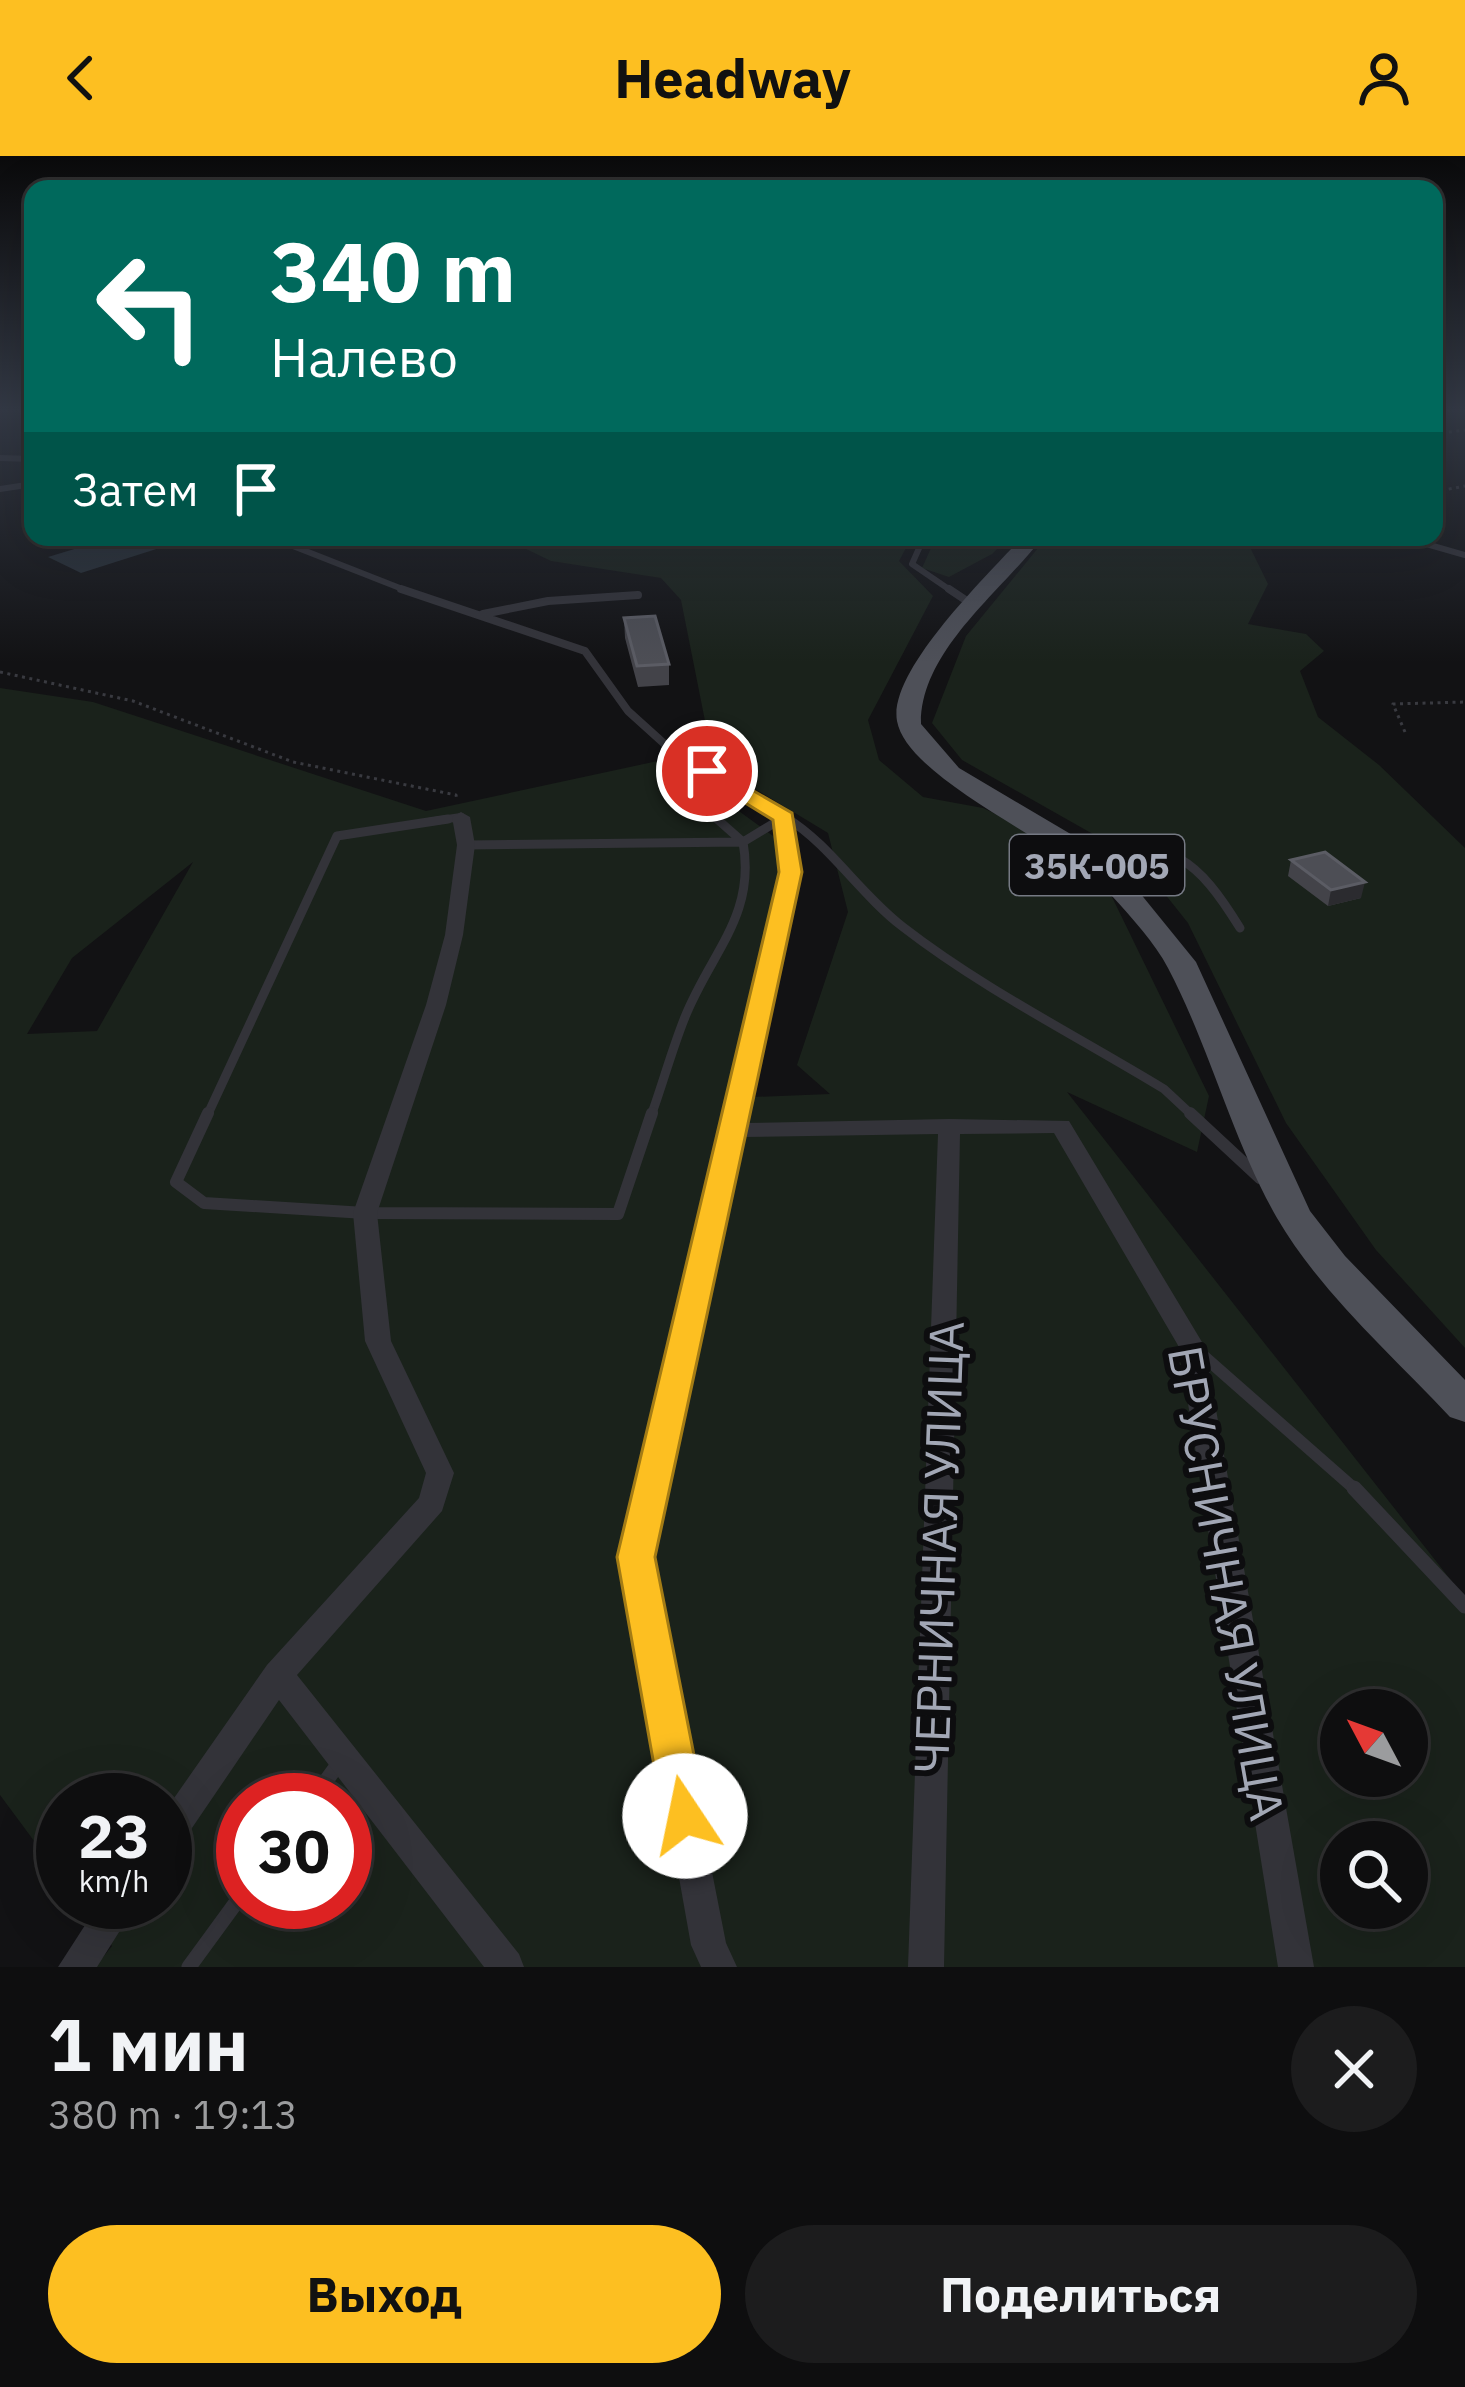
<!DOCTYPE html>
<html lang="ru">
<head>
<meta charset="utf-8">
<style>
  :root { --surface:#0e0e0f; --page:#1c1c1d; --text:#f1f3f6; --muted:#9b9c9e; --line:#2e2e2f; --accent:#fdbf21 }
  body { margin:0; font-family:"IBM Plex Sans",sans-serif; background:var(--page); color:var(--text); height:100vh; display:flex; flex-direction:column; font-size:45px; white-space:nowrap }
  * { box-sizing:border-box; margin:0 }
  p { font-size:39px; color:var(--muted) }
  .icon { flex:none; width:66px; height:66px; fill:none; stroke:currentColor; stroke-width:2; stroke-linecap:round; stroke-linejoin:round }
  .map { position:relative; height:1811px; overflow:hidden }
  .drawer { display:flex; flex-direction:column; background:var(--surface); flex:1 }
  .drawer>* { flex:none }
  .hud { position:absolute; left:24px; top:24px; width:1419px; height:366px; border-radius:24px; box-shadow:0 12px 48px #0002,0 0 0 3px var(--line); background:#00695c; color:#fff; overflow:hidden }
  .needle { width:78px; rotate:311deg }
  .controls { position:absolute; left:1320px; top:1533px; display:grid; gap:24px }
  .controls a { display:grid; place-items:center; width:108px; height:108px; border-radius:50%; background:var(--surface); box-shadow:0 12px 48px #0002,0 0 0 3px var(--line); font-size:60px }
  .speed { position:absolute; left:36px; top:1617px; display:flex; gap:24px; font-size:60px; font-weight:700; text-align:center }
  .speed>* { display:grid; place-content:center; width:156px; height:156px; border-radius:50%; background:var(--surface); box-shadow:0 12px 48px #0002,0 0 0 3px var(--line); line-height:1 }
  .speed small { font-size:30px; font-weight:400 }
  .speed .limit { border:18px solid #d22; background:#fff; color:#111 }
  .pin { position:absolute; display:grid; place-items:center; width:102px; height:102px; color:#fff; margin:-51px; border:6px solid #fff; border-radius:50%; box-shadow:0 3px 12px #0007 }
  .me { position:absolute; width:132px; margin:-66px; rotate:349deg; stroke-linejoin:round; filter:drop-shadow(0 0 9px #0008) }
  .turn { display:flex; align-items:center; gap:42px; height:252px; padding:0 48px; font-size:54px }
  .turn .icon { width:156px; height:156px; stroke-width:2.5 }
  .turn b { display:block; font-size:84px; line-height:102px }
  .then { display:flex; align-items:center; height:114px; padding:0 48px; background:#0003; gap:24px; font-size:45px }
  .round { display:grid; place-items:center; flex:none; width:126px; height:126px; border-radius:63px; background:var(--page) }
  .summary { display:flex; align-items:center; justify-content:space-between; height:204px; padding:0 48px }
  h1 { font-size:72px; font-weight:800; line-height:90px }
  .action { display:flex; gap:24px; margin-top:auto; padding:24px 48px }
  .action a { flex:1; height:138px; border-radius:72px; background:var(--accent); color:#111; font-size:48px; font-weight:800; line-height:138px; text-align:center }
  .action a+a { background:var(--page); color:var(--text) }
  header { display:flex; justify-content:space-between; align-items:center; height:156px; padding:0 48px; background:var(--accent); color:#111; font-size:54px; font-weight:800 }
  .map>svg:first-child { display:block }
  .green { fill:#1a221b; fill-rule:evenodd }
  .water { fill:#283038 }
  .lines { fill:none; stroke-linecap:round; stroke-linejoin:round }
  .path { stroke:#393a40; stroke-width:3; stroke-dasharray:3 4.5; stroke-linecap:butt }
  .lane-far4 { stroke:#333339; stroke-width:6 }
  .lane-far3 { stroke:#333339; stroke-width:8 }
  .lane-far2 { stroke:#333339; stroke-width:9 }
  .lane-far1 { stroke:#333339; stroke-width:12 }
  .lane { stroke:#333339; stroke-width:15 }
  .street { fill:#333339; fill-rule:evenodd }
  .primary { fill:#4e5058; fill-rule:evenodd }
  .wall { fill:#434349 }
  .shaded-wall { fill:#2b2b2f }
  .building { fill:#4d4e55; stroke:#5b5c64; stroke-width:3 }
  .route { fill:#fdbf21; stroke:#a47c15; stroke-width:3 }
  .labels { text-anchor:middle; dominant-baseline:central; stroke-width:12; stroke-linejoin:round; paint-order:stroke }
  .shield { fill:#0d0d0f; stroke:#757983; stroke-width:3 }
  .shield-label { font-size:36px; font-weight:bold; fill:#a2a7b5 }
  .near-street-label { font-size:48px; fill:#a2a7b5; stroke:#0d0d0f }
</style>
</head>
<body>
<header><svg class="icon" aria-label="back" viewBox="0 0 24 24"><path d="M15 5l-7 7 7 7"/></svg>Headway<svg class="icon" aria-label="person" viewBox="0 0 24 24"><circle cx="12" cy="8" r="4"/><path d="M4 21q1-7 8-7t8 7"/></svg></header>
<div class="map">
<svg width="1465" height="1811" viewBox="0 0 1465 1811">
  <rect width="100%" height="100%" fill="#121214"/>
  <path class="green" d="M 501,381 L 912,381 L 899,405 L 933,440 L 868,564 L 879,604 L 923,641 L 983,652 L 1010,665 L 1112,741 L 1209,940 L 1197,996 L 1067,936 L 1465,1442 L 1465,1811 L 95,1811 L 112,1790 L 79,1746 L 165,1746 L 165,1644 L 63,1644 L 63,1724 L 0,1639 L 0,532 L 93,546 L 426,655 L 667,603 L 787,690 L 729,942 L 830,938 L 797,909 L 848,756 L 828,677 L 701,600 L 708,580 L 681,444 L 661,422 L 551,405 ZM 193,706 L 97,875 L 27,878 L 72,802 ZM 1341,1554 L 1407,1554 L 1407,1620 L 1341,1620 ZM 243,1644 L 345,1644 L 345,1746 L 243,1746 ZM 1341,1686 L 1407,1686 L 1407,1752 L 1341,1752 Z
    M 936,381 L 1009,381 L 992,398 L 949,421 L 922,412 Z
    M 1047,381 L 1245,381 L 1268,428 L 1248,468 L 1306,478 L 1324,495 L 1300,515 L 1318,561 L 1379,609 L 1465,692 L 1465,1192 L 1376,1094 L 1286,967 L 1188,767 L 1137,703 L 962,604 L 932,567 L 966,480 Z"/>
  <path class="water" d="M 114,381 L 194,381 L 81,417 L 48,401 Z"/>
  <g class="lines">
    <path class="path" d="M 1434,278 L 1465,274
      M 1434,336 L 1465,330
      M 0,516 L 133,545 L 293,606 L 456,639 L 457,644
      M 1405,576 L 1393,548 L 1465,546"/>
    <path class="lane-far4" d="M 0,302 L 33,303
      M 0,333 L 33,328
      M 270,381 L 410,436
      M 924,381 L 912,408 L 953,436
      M 1402,381 L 1465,399"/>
    <path class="lane-far3" d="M 401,433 L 585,495 L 628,555 L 669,592 L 793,666
      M 949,433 L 973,449
      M 483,458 L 548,445 L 638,439
      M 693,641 L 721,666
      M 428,666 L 461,661
      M 776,666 L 784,661"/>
    <path class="lane-far2" d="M 788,663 C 829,688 861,739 903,771 C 983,833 1077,880 1164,933 L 1193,960
      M 466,689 L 743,686 L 717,663
      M 1089,698 C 1170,679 1198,704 1240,772
      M 207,960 L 337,680 L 448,663
      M 651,960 C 663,927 672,893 685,861 C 711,796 756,760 743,686 L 781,663"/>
    <path class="lane-far1" d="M 208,957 L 176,1026 L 204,1047 L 365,1057 L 618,1058 L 652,957
      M 1190,957 L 1260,1022
      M 1199,1196 L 1357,1335"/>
    <path class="lane" d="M 1354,1332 L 1465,1450
      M 312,1644 L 342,1603
      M 189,1811 L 243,1737"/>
    <path class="street" d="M 461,656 L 470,661 L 475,689 L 463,779 L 446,849 L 377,1057 L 391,1185 L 454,1317 L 442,1355 L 297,1519 L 519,1798 L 524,1811 L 484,1811 L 279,1544 L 177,1694 L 165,1699 L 165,1655 L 267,1509 L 419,1342 L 426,1317 L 365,1185 L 353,1057 L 426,849 L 445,779 L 457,689 L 452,661 Z
      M 784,656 L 793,661 L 799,716 L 745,967 L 949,963 L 1069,965 L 1205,1191 L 1314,1811 L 1278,1811 L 1179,1191 L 1054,977 L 960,978 L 944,1811 L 908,1811 L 938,978 L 742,981 L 650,1401 L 726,1787 L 737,1811 L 701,1811 L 691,1789 L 622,1401 L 781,716 L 775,661 Z
      M 100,1746 L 138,1746 L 97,1811 L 58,1811 Z"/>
    <path class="primary" d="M 1022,381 L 1043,381 C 1001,436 920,495 921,568 L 959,612 L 1096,693 L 1131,726 L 1196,806 L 1310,1055 L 1345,1100 L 1465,1224 L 1465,1266 L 1450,1261 C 1392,1199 1320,1136 1277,1062 C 1232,983 1210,892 1168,812 C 1155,787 1131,761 1112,740 C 1066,688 908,625 897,565 C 888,514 989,418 1022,381 Z"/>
  </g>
  <path class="wall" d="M 624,462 L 669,508 L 669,529 L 638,531 L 625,482 Z
    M 1291,704 L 1361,742 L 1328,750 L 1288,720 Z"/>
  <path class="shaded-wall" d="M 1365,726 L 1361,742 L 1328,750 L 1331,734 Z"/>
  <path class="building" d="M 655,460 L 669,508 L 637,510 L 624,462 Z
    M 1325,696 L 1365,726 L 1331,734 L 1291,704 Z"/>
  <linearGradient id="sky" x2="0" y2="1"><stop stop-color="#0a0a0b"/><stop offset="0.5" stop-color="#333945"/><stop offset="1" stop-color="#333945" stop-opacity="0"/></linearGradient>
  <rect width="1465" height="507" fill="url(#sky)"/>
  <path class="route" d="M 707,608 L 792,657 L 802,716 L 655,1401 L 706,1660 L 700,1674 L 685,1680 L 669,1674 L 663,1660 L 617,1401 L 779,716 L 773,664 L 700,619 L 696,615 Z"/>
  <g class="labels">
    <rect class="shield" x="1010" y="679" width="174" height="60" rx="9"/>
    <g class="shield-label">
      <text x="1097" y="709">35К-005</text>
    </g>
    <g class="near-street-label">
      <text transform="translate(938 1391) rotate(-88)">ЧЕРНИЧНАЯ УЛИЦА</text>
      <text transform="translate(1227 1427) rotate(80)">БРУСНИЧНАЯ УЛИЦА</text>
    </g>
  </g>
</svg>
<div class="controls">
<a><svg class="needle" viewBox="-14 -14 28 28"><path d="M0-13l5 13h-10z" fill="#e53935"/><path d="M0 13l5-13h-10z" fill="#9b9c9e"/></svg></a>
<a><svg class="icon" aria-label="search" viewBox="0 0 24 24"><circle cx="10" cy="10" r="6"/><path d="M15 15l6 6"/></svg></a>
</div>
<div class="speed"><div>23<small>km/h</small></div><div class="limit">30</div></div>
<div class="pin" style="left:707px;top:615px;background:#d93025"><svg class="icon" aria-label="arrive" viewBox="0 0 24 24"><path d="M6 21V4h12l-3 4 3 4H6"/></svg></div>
<svg class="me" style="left:685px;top:1660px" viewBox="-20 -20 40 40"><circle r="19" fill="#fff"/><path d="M0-13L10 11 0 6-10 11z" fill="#fdbf21"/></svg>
<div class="hud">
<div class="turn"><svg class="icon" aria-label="left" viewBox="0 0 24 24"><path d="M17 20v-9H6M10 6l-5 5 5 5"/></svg><div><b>340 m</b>Налево</div></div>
<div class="then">Затем<svg class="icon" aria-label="arrive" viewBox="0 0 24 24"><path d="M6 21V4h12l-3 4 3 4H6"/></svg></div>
</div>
</div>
<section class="drawer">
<div class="summary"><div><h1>1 мин</h1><p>380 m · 19:13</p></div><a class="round"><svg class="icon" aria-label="close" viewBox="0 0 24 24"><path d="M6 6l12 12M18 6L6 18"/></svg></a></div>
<div class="action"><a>Выход</a><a>Поделиться</a></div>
</section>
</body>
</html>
